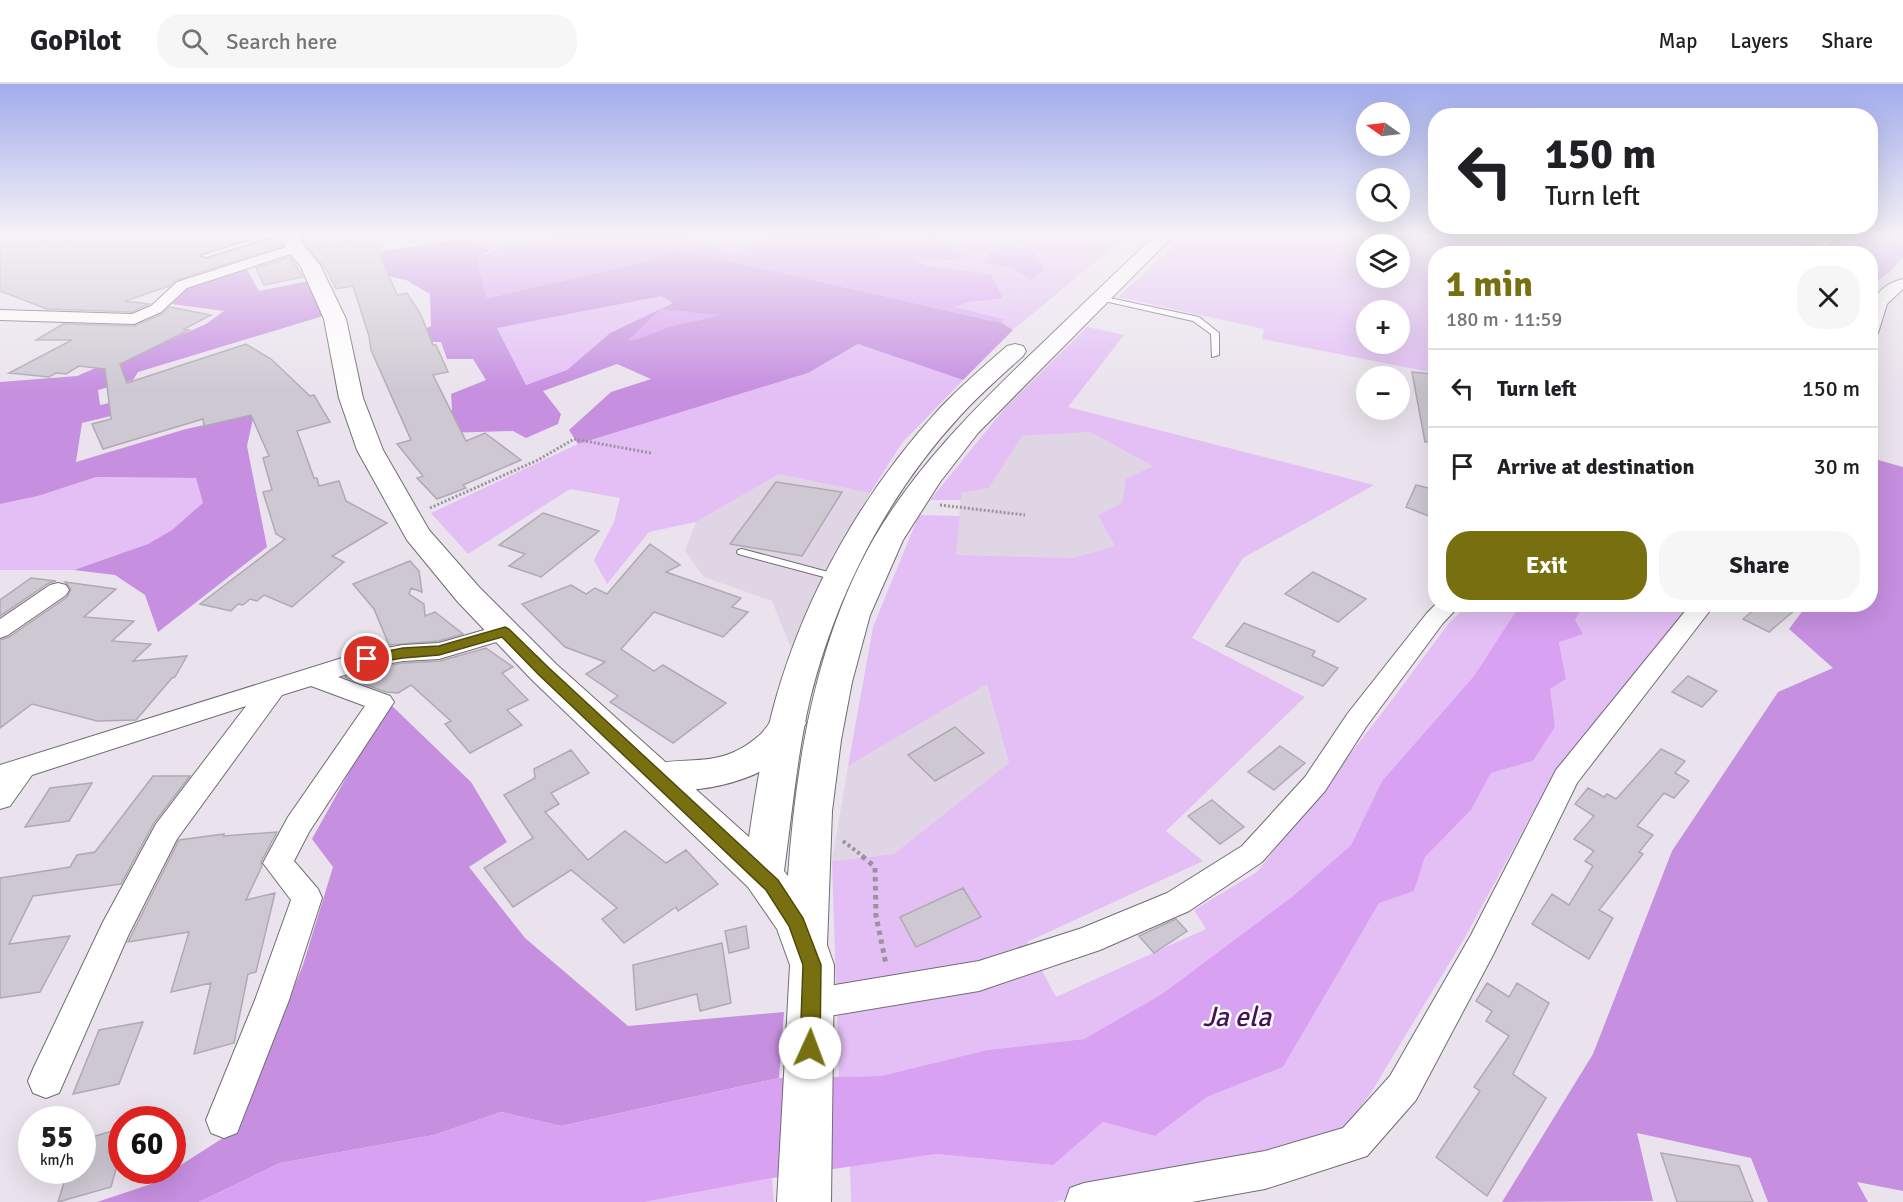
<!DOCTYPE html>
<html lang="en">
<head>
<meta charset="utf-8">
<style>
  :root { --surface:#fff; --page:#f6f6f6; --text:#202124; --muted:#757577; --line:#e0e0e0; --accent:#787010 }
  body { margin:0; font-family:Signika,sans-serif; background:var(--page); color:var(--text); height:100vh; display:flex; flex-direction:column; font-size:22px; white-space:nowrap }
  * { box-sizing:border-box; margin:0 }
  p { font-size:20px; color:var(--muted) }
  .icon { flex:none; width:33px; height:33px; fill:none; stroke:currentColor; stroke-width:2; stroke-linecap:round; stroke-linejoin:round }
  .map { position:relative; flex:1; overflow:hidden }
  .sheet { position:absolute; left:1428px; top:162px; width:450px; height:366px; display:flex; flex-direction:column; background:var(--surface); border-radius:24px; box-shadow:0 6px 24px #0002 }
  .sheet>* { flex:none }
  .hud { position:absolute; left:1428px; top:24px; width:450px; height:126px; border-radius:24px; box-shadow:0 6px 24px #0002; background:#fff; color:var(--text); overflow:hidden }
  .needle { width:39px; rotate:284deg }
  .buttons { position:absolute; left:1356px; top:18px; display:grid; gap:12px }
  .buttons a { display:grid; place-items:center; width:54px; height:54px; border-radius:50%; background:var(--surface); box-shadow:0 6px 24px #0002; font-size:30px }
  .speed { position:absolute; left:18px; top:1022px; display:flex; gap:12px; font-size:30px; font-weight:700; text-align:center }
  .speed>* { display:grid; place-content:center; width:78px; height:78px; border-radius:50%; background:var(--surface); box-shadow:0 6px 24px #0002; line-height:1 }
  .speed small { font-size:15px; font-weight:400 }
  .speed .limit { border:9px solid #d22; background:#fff; color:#111 }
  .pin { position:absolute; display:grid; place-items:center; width:51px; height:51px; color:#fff; margin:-26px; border:3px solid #fff; border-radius:50%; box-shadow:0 2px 6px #0007 }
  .me { position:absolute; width:66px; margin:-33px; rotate:2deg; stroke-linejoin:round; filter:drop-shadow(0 0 4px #0008) }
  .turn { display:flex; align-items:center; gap:21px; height:126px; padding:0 18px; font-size:27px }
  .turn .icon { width:78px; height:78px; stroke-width:2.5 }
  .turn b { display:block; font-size:42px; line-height:51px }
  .round { display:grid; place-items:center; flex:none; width:63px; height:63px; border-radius:24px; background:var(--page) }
  .overview { display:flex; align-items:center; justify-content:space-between; height:102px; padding:0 18px }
  h1 { font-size:36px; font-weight:700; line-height:45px; color:var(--accent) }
  .primary-button { display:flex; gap:12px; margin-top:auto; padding:12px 18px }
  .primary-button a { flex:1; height:69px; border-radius:24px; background:var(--accent); color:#fff; font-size:24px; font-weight:700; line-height:69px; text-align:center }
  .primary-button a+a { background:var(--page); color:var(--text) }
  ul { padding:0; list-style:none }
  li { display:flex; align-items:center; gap:18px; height:78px; padding:0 18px; border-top:2px solid var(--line) }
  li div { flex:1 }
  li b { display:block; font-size:22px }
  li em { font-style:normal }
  header { display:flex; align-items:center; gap:36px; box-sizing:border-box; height:84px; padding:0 30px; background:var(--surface); border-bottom:2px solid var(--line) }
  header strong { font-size:28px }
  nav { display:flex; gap:33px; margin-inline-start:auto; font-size:21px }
  .search { width:420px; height:54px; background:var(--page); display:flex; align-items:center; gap:15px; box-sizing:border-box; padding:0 21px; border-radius:24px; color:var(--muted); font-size:22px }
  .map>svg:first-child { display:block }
  .built { fill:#e0d5e5 }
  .green { fill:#e3bff5; fill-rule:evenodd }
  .forest { fill:#c68fe0; fill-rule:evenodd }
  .water { fill:#d8a1f2 }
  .building { fill:#cec8d2; stroke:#b0a9b3; stroke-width:1.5 }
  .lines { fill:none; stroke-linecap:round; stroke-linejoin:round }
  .service-casing { stroke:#726c75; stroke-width:2 }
  .minor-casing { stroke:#726c75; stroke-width:2 }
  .secondary-casing { stroke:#726c75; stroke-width:2 }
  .primary-casing { stroke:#726c75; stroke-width:2 }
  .path-far2 { stroke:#99949c; stroke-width:3; stroke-dasharray:2 2; stroke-linecap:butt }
  .path-far1 { stroke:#99949c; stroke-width:4; stroke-dasharray:3 3; stroke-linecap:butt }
  .path { stroke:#99949c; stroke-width:5; stroke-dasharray:4.5 4.5; stroke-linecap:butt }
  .service { fill:#fff; fill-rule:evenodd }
  .minor { fill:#fff; fill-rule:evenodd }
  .secondary { fill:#fff; fill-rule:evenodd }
  .primary { fill:#fff; fill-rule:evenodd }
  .route { fill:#787010; stroke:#4e490a; stroke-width:1.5 }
  .labels { text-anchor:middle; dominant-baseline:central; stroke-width:5; stroke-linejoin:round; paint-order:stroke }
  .near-water-label { font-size:28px; font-style:italic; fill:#46125a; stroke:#fff }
</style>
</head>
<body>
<header>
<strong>GoPilot</strong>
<div class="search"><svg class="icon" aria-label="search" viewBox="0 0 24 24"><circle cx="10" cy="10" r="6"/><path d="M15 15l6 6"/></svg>Search here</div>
<nav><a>Map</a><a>Layers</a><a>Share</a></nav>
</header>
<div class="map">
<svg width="1903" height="1118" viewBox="0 0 1903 1118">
  <rect width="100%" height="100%" fill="#eae3ed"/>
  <path class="built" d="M 1090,348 L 1154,382 L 1122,419 L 1115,462 L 1073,474 L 956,471 L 961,409 L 989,404 L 1022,352 Z
    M 779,390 L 870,409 L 792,567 L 772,517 L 704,493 L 685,467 L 696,438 Z
    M 987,599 L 1009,679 L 902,769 L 832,777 L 848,682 Z"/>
  <path class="green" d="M 459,151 L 549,151 C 539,156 500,167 489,166 C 480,165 464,157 459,151 Z
    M 693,151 L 761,151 L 762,153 L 758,160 L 734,170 L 700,158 Z
    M 937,151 L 1127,151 L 1013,246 L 1002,239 L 1003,235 L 954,223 C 971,217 986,217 1003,214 L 991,190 L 928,182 L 915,176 L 927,173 L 950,178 L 962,170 L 945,162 Z
    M 1186,151 L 1771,151 L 1811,161 L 1798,170 L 1436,170 L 1435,289 L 1262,255 L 1264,245 L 1118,213 ZM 1366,160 L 1400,160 L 1400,194 L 1366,194 ZM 1366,226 L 1400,226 L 1400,260 L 1366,260 Z
    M 662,212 L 674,218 L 610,249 L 567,286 L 526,301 L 497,243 Z
    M 1087,243 L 1124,251 L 1068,323 L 1374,401 L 1243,474 L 1192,554 L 1305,613 L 1166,747 L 1203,777 L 1027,858 L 1056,913 L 1206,845 L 1194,826 L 1257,788 L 1383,628 L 1449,539 L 1468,521 L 1520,521 L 1474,592 L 1382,697 L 1351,761 L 1293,812 L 1162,910 L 1084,955 L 987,966 L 881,992 L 839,993 L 832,777 L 894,770 L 1009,679 L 987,600 L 848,682 L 873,543 L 919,431 L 960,432 L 956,471 L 1073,474 L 1115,462 L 1098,431 L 1122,419 L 1126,395 L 1153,382 L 1090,348 L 1022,352 L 989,404 L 961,409 L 961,416 L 930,416 L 1005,324 Z
    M 858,260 L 963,296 L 902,359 L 870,409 L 779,390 L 696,438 L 649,448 L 607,500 L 594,476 L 614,438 L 620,414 L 570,405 L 468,470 L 431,429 L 578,360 L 808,289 Z
    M 96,393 L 196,394 L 204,419 L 172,446 L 148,460 L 74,486 L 0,486 L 0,420 L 38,412 Z
    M 1593,521 L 1690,521 L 1593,640 L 1531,732 L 1464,855 L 1370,1010 L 1340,1050 L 1054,1118 L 851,1118 L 850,1082 L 936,1070 L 1053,1081 L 1103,1038 L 1155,1052 L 1207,1013 L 1283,983 L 1379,818 L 1414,807 L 1425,773 L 1471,726 L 1491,689 L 1533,677 L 1555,643 L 1549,605 L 1566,595 L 1559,558 L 1580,527 Z
    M 772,1094 L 774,1118 L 644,1118 Z"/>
  <path class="forest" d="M 463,155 L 489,166 L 477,176 L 487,214 L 634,180 L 677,165 L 1002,239 L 1013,246 L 963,296 L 858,260 L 808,289 L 578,360 L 569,346 L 611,308 L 651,295 L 617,280 L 543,307 L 561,330 L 558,340 L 526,354 L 513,347 L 445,349 L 425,343 L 452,326 L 451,310 L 486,296 L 473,275 L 447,275 L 441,258 L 420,258 L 410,253 L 431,242 L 430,210 L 406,196 L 389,192 L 369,169 ZM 662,212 L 673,219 L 610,249 L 567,286 L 526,301 L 497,244 Z
    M 245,182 L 259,207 L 308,197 L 323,232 L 138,288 L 133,296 L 98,306 L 100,321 L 168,307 L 172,317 L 82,339 L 76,378 L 186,345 L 254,330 L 247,362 L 267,463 L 158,548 L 145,511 L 115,491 L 74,486 L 148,460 L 172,446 L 203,419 L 196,394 L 96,393 L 38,412 L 0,420 L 0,298 L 77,292 L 105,280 L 124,276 L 206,240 L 224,227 L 172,220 L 191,201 Z
    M 1871,374 L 1903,383 L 1903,1107 L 1857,1098 L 1868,1118 L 1768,1118 L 1751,1074 L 1637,1049 L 1653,1117 L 1502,1118 L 1593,970 L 1672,767 L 1778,608 L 1833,584 L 1789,545 L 1807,521 L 1870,520 Z
    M 388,618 L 471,698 L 507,758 L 469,783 L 525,854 L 628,942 L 784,928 L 779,994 L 561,1042 L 501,1028 L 434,1051 L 280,1079 L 199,1118 L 97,1118 L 151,1100 L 234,1047 L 303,881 L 333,783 L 312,755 Z"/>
  <path class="water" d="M 549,151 L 693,151 L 700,158 L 734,170 L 758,160 L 761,151 L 880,151 C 891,155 923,151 937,151 L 945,162 L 963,170 L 961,175 C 945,179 930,171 916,177 L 928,182 L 991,190 L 1003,214 C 987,217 971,216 955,223 L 1003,235 L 1002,239 L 677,165 L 634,180 L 487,214 L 477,176 C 499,159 525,163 549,151 Z
    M 1862,151 L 1903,151 L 1903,173 L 1889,189 L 1871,201 L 1870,170 L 1845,169 L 1860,158 Z
    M 1032,165 L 1043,181 L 1043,186 L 1032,196 L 1011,184 L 978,177 L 985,175 L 991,167 Z
    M 661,225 L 719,231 C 700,238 677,239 659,247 C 647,251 640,256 627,257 Z
    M 1520,521 L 1593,521 L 1580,527 L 1575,536 L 1583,550 L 1559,558 L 1566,595 L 1550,605 L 1555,643 L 1533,677 L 1491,689 L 1471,726 L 1425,773 L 1414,807 L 1379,819 L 1283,983 L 1207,1013 L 1155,1052 L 1103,1038 L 1053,1081 L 936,1070 L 772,1094 L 644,1118 L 199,1118 L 280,1079 L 434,1051 L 501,1028 L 561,1042 L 779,994 L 881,992 L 987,966 L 1084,955 L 1162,910 L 1293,812 L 1351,761 L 1382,697 L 1474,592 Z"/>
  <path class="building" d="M 85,151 L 260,151 L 199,171 L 206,175 L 279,152 L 283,162 L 176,196 L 169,202 L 125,217 L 149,220 L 132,228 L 47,225 L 0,207 L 0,161 L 10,154 L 28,153 L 54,160 Z
    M 301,151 L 326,151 L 328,162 L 372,152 L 397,211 L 407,209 L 421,231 L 433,261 L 436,261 L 448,288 L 433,291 L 466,357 L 485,349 L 521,376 L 463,401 L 466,404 L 437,415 L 417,394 L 423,392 L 397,360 L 411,356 L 371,266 L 369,252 L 353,202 L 336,205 L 328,188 L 306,161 Z
    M 290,173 L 303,193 L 264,201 L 256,184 Z
    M 170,223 L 211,231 L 184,245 L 189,246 L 120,280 L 127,299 L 246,260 L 271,275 L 310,312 L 314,311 L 330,338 L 297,347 L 314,394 L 317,394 L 319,402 L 339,397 L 346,417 L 387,439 L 332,472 L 344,478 L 292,523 L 264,511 L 257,517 L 250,515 L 243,521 L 238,520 L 231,527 L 200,520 L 285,455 L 276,450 L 263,408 L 272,406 L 263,374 L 269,372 L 251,331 L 204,342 L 203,335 L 103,365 L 92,340 L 111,335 L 105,285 L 79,282 L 66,290 L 56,289 L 49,293 L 9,289 L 72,256 L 36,256 L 63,240 L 134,242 L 162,230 Z
    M 1412,288 L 1432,290 L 1436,305 L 1436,357 L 1425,358 Z
    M 776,398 L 842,408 L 802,472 L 730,460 Z
    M 1416,401 L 1436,406 L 1436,435 L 1406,423 Z
    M 543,429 L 599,447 L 541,493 L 509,482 L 525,470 L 499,461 Z
    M 650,460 L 680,481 L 666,488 L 741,514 L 732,523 L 748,528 L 723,553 L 654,528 L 621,565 L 654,587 L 663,581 L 726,619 L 673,659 L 610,618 L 618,612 L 586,590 L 605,578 L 565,563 L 522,520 L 571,501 L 586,510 L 595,504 L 607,510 Z
    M 410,477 L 419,487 L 422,508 L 411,504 L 409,510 L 424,520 L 425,532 L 435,528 L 463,550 L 439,557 L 389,561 L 374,525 L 353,500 Z
    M 1313,488 L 1366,515 L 1338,538 L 1285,510 Z
    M 31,494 L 56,497 L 49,499 L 0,532 L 0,516 Z
    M 65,498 L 116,505 L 84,533 L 134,537 L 112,557 L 151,560 L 133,577 L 187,572 L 175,593 L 172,594 L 136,636 L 97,637 L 32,620 L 0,644 L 0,556 L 9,553 L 67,513 L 71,505 Z
    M 1761,520 L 1802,520 L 1769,548 L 1743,535 Z
    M 1244,539 L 1315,567 L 1312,572 L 1338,584 L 1323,602 L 1226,562 Z
    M 486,564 L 513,583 L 502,589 L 528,616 L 507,626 L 522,641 L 470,669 L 445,640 L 451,637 L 411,601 L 398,609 L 386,608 L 345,593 L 371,585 L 403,579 L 440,577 Z
    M 1688,592 L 1717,607 L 1702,623 L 1672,608 Z
    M 955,643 L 984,669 L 935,697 L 908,671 Z
    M 1280,662 L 1305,679 L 1274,706 L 1248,688 Z
    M 1661,665 L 1685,677 L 1675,689 L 1689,697 L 1674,714 L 1664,709 L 1637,742 L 1653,751 L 1639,768 L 1643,770 L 1599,826 L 1613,834 L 1589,875 L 1532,840 L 1552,810 L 1569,821 L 1593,782 L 1585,777 L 1594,767 L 1574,755 L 1594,732 L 1575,720 L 1588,704 L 1604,713 L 1607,710 L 1616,715 Z
    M 571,666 L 589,689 L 551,709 L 559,720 L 545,728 L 588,776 L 625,747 L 666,779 L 686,766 L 718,800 L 678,827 L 676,823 L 624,859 L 602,835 L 617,824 L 571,786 L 513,823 L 484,784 L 533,754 L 504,711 L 535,694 L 534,685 Z
    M 153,692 L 190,692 L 154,739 L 121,800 L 33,812 L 9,860 L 70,852 L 40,908 L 0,914 L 0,794 L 70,783 L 77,771 L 95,768 Z
    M 92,699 L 69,737 L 25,743 L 50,704 Z
    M 1212,716 L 1244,743 L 1220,760 L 1188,732 Z
    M 277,748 L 261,778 L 262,782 L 246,816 L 275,809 L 256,888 L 248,890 L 234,959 L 194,970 L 211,899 L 171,908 L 189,848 L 128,858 L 179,756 L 224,750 L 223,752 Z
    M 963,804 L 981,833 L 916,863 L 900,833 Z
    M 1176,835 L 1187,847 L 1154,869 L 1139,852 Z
    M 746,842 L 749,864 L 729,869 L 725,847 Z
    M 722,859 L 731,919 L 700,927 L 697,910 L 636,926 L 633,881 Z
    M 1487,899 L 1509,913 L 1517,899 L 1549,919 L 1513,990 L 1546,1014 L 1487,1112 L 1436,1073 L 1480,1007 L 1474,1003 L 1509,952 L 1486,937 L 1492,927 L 1476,917 Z
    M 143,938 L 119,1000 L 73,1010 L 99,946 Z
    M 122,1044 L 122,1064 L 111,1103 L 58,1118 L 68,1086 L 82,1086 L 82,1056 Z
    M 1661,1069 L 1739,1082 L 1753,1118 L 1677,1118 Z"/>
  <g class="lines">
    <defs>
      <path id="service" d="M 267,151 L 277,151 L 206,173 L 201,172 Z
        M 1100,212 L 1199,233 L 1219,249 L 1219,271 L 1212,273 L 1211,250 L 1193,237 L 1100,216 Z
        M 742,465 L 843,492 L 845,494 L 839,497 L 738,470 L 737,468 L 738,466 Z"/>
      <path id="minor" d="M 1826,151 L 1841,151 L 1818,170 L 1802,170 Z
        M 295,160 L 300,161 L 302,164 L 300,167 L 187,204 L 161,228 L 134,240 L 0,236 L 0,226 L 132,230 L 151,222 L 177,198 Z
        M 1903,195 L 1903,205 L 1887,220 L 1878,249 L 1870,254 C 1870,226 1870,203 1903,195 Z
        M 58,499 L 66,501 L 69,506 L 66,511 L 8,551 L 0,554 L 0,535 L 50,501 Z
        M 1436,520 L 1461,520 L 1443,539 L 1366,643 L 1325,707 L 1262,778 L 1189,827 L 1100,866 L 979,907 L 811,935 L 799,931 L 794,920 L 799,909 L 811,905 L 979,877 L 1082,844 L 1167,809 L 1242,762 L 1305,693 L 1348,629 L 1427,529 Z
        M 1691,520 L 1715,520 L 1577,699 L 1493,871 L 1416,1016 L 1367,1072 L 1265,1105 L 1192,1118 L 1065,1118 L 1070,1104 L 1084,1099 L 1265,1067 L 1343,1044 L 1390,992 L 1471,851 L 1556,686 Z
        M 505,540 L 513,543 L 517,548 L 513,553 L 439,575 L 403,577 L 370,583 L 338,593 L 390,612 L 394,618 L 309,748 L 294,777 L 318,805 L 322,814 L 289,916 L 237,1049 L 224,1054 L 211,1049 L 206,1036 L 255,916 L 291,816 L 263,779 L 288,733 L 365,622 L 311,602 L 282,611 L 177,755 L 128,852 L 59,1009 L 46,1014 L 33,1009 L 28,997 L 33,985 L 103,838 L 156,740 L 246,622 L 32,691 L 10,722 L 0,725 L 0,681 L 358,569 L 403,561 L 439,559 Z"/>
      <path id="secondary" d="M 788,626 L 801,630 L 806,639 C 800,649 794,661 786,670 C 755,700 685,714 646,702 L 640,692 L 646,682 C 674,673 706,681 734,668 C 743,664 753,657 761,650 C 772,638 771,631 788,626 Z"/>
      <path id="primary" d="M 281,151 L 299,151 L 304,162 L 320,181 L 346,235 L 363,314 L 383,366 L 429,446 L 479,503 L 556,580 L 749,753 C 756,706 763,660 776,614 C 807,506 864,407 940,324 C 961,302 984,282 1007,262 L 1015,260 L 1023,262 L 1026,267 L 1023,272 C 1002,291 980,310 960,332 C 887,411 836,511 810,615 C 797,671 792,730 784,787 L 788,792 C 796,677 816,557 873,456 C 914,385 972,327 1031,270 C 1072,231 1113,191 1155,151 L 1174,151 L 978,349 L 940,398 L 903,456 L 870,531 L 852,598 L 841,656 L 832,727 L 827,861 L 834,881 L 831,1118 L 777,1118 L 790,881 L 777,845 L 748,803 L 532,596 L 457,517 L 407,456 L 357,366 L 339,314 L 324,235 L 301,183 L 286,164 Z"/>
    </defs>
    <use href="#service" class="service-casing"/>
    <use href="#minor" class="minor-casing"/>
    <use href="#secondary" class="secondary-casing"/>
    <use href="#primary" class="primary-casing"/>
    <path class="path-far2" d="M 940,421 L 1025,431
      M 430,424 L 538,376 L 574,355 L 651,369"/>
    <path class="path-far1" d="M 843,757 L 864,773"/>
    <path class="path" d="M 862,772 L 875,783 L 876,832 L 886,880"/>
    <use href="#service" class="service"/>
    <use href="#minor" class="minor"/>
    <use href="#secondary" class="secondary"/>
    <use href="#primary" class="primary"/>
  </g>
  <linearGradient id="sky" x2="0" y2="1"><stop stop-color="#a1acec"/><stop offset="0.49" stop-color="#f6f2f7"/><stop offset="1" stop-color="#f6f2f7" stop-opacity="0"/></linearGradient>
  <rect width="1903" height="307" fill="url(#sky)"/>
  <path class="route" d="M 505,543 L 509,545 L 549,584 L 778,796 L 803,834 L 821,881 L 820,964 L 817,971 L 810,974 L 803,971 L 800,964 L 803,881 L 789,842 L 766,806 L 539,591 L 502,553 L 439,571 L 403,574 L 367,580 L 360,575 L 367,571 L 403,564 L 439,562 Z"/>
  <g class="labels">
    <g class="near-water-label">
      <text x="1237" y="933">Ja ela</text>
    </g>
  </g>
</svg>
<div class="buttons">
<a><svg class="needle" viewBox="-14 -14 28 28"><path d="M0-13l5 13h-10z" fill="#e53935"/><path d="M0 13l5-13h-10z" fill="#757577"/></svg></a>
<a><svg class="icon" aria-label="search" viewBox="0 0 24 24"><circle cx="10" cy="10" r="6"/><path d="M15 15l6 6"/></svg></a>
<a><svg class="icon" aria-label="layers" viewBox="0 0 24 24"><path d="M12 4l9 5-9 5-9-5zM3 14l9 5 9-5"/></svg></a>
<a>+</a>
<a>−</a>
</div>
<div class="speed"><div>55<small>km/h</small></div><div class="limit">60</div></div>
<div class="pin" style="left:367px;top:575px;background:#d93025"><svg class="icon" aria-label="arrive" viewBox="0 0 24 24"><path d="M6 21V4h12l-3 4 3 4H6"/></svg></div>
<svg class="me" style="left:810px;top:964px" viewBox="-20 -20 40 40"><circle r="19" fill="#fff"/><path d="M0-13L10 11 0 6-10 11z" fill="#787010"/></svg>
<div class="hud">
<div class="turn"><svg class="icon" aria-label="left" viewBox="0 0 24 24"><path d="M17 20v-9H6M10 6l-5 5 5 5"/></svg><div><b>150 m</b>Turn left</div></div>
</div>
<section class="sheet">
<div class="overview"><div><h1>1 min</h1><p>180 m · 11:59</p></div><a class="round"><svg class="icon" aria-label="close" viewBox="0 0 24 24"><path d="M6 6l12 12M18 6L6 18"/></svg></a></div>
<ul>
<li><svg class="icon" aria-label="left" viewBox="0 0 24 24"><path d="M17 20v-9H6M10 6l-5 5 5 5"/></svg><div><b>Turn left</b></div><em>150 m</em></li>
<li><svg class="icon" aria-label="arrive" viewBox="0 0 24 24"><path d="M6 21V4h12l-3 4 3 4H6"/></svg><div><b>Arrive at destination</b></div><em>30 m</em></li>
</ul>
<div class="primary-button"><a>Exit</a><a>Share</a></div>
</section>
</div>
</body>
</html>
